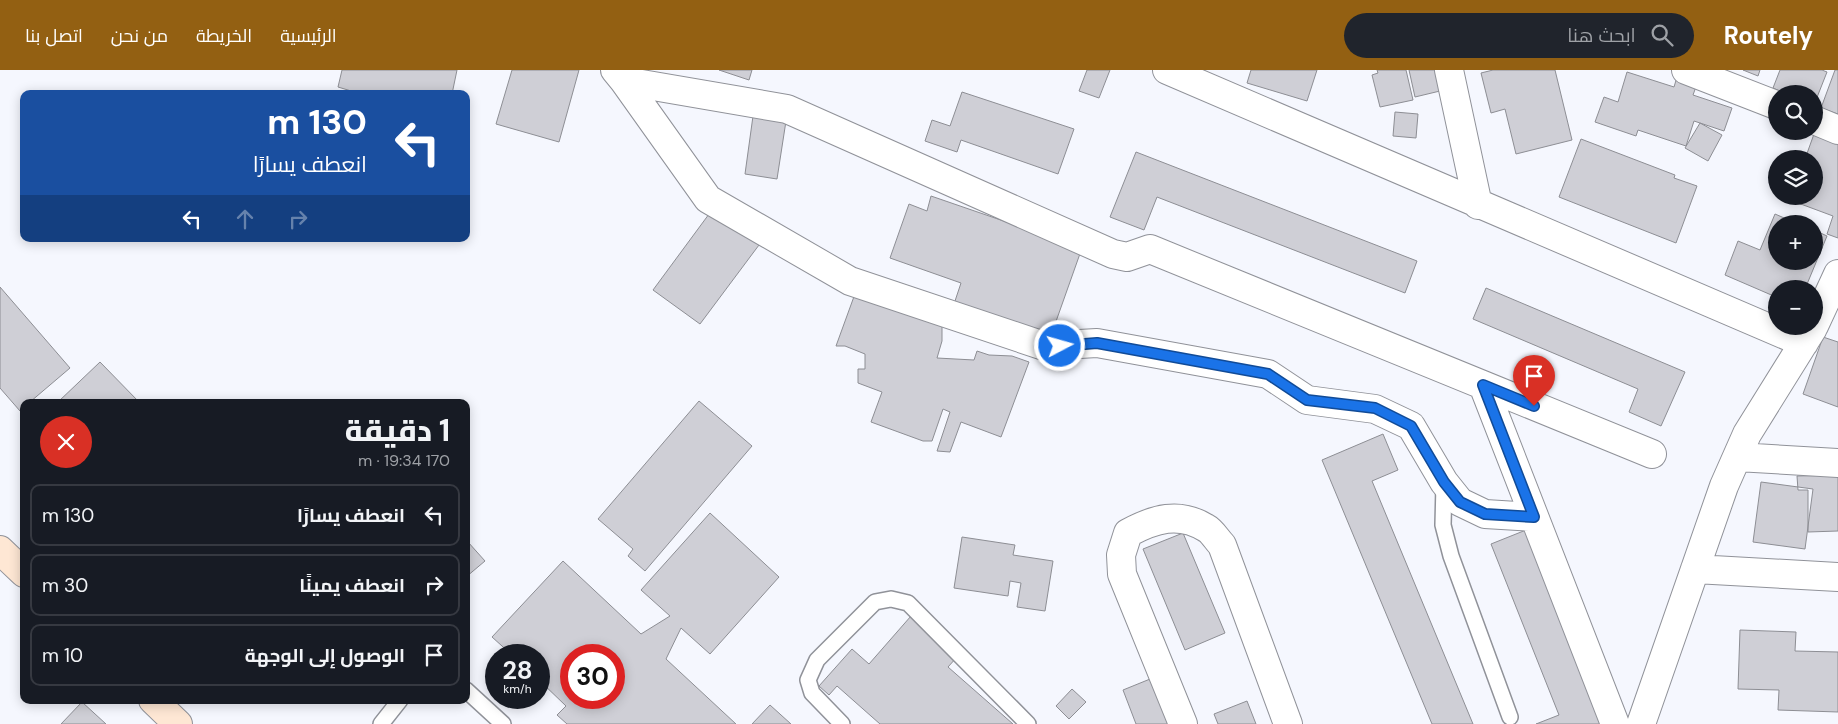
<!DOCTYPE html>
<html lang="ar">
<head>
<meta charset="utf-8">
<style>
  :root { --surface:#171b24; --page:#20242c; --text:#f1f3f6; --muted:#9ea1a6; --line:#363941; --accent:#936012 }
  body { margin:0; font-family:"DM Sans",Cairo,sans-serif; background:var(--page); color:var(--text); direction:rtl; height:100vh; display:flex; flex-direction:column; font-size:19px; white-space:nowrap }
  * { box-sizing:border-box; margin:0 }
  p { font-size:16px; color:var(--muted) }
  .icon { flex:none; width:28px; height:28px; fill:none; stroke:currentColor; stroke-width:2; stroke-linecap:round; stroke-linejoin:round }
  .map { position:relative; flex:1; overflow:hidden; direction:ltr }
  .side { position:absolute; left:20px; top:329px; width:450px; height:305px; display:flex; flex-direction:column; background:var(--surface); border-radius:10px; box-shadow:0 2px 12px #0003; direction:rtl }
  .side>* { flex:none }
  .hud { position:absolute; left:20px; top:20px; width:450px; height:152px; border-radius:10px; box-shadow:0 2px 12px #0003; direction:rtl; background:#1a4fa0; color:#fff; overflow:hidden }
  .tools { position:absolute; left:1768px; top:15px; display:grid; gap:10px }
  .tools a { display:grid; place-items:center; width:55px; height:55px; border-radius:50%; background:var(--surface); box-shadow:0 2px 12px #0003; font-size:25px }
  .speed { position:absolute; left:485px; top:574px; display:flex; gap:10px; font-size:25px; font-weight:700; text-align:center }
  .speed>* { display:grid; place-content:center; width:65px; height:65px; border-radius:50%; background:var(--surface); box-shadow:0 2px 12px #0003; line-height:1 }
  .speed small { font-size:12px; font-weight:400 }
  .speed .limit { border:8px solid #d22; background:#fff; color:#111 }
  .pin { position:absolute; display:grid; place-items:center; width:42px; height:42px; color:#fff; margin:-51px -21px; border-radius:50% 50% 50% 0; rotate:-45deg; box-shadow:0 0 5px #0007 }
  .pin .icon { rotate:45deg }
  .me { position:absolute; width:55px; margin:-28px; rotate:84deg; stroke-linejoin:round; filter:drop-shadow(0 0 4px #0008) }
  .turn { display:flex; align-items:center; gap:18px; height:105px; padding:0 20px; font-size:22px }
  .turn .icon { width:65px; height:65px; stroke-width:2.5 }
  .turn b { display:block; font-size:35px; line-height:42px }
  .lanes { display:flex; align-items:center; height:48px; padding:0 20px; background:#0003; justify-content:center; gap:25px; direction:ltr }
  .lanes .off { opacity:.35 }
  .round { display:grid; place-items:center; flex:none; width:52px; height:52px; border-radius:26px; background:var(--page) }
  .head { display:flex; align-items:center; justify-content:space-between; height:85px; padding:0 20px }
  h1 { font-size:30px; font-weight:800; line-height:38px }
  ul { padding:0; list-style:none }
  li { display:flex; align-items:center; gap:15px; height:62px; margin:0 10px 8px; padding:0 10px; border:2px solid var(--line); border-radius:10px }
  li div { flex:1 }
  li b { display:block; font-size:19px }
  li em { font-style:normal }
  header { display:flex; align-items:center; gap:30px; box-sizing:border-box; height:70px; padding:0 25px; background:var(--accent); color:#fff }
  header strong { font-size:24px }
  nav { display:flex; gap:28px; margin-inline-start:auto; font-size:18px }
  .search { width:350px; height:45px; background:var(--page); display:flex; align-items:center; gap:12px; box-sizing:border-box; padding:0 18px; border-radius:28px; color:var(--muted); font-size:19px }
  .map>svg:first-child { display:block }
  .building { fill:#cfcfd6; stroke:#8d8e94; fill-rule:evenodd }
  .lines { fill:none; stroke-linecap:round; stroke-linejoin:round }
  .service-casing { stroke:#909299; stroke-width:18 }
  .minor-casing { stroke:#909299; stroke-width:30 }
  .secondary-casing { stroke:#909299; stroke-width:30 }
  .service { stroke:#fff; stroke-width:15 }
  .minor { stroke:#fff; stroke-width:28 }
  .secondary { stroke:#fee7d4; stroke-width:28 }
  .route-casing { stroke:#114b97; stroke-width:12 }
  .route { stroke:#1a73e8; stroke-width:9 }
</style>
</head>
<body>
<header>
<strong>Routely</strong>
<div class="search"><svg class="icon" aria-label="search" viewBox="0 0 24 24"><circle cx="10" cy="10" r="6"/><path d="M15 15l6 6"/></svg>ابحث هنا</div>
<nav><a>الرئيسية</a><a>الخريطة</a><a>من نحن</a><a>اتصل بنا</a></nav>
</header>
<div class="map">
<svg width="1838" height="654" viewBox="0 0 1838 654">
  <rect width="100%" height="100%" fill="#f5f7fe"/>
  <path class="building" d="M 342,0 L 457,0 L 452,24 L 361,24 L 338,17 Z
    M 512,0 L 579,0 L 559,72 L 496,54 Z
    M 719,0 L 752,0 L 749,10 Z
    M 1087,0 L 1110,0 L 1099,28 L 1079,21 Z
    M 1251,0 L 1317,0 L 1307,31 L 1247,13 Z
    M 1377,0 L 1406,0 L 1413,30 L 1380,37 L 1372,5 L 1378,3 Z
    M 1409,0 L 1435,0 L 1440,21 L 1415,27 Z
    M 1493,0 L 1555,0 L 1572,70 L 1516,84 L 1505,39 L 1491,43 L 1481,3 Z
    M 1743,0 L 1760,0 L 1758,6 Z
    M 1780,0 L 1822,0 L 1827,2 L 1814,35 L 1814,24 L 1787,24 L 1773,18 Z
    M 1835,0 L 1838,0 L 1838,44 L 1821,38 Z
    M 1627,2 L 1674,17 L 1677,7 L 1697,14 L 1693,25 L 1732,38 L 1724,61 L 1694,51 L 1686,76 L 1638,60 L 1636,66 L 1595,52 L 1604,27 L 1618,32 Z
    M 962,22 L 1074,59 L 1058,104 L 961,70 L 957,82 L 925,71 L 932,50 L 950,56 Z
    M 1395,42 L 1418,44 L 1416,68 L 1393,66 Z
    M 753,46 L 786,51 L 777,109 L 745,104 Z
    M 1700,53 L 1722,65 L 1708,91 L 1685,78 Z
    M 1814,64 L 1838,73 L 1838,168 L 1827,164 L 1833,146 L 1790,130 L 1792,126 L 1814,126 L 1814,89 L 1805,89 Z
    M 1581,69 L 1675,105 L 1674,108 L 1697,116 L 1676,173 L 1559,127 Z
    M 1136,82 L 1417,191 L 1405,223 L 1157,127 L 1144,160 L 1110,147 Z
    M 931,126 L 1082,178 L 1048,274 L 952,240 L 961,213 L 890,188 L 909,134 L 927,141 Z
    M 712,140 L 759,175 L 700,254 L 653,220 Z
    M 1775,144 L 1798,154 L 1776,154 L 1776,191 L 1814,191 L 1814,160 L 1827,166 L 1805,219 L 1776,219 L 1776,227 L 1725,205 L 1738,171 L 1760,180 Z
    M 0,217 L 70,298 L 30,332 L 24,332 L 24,338 L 20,341 L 0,318 Z
    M 1486,218 L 1685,302 L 1661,356 L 1629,342 L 1638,319 L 1473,249 Z
    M 856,221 L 942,252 L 942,271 L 937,288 L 974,290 L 977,281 L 989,285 L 1012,286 L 1029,292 L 1001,367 L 961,352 L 950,382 L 937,381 L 950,342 L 943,339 L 932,371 L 923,371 L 871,352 L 882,322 L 858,313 L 858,299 L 865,299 L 865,284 L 845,276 L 836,276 Z
    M 1823,267 L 1838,272 L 1838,337 L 1803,324 Z
    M 100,292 L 139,332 L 58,332 Z
    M 699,331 L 752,376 L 645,501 L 628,486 L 633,479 L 598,449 Z
    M 1383,364 L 1398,400 L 1372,411 L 1473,654 L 1432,654 L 1322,390 Z
    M 1838,405 L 1838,461 L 1808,462 L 1808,420 L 1798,420 L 1797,406 Z
    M 1761,412 L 1813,419 L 1805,479 L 1753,472 Z
    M 710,443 L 779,507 L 710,584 L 681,558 L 666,589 L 736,654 L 567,654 L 557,645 L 566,636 L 539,610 L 539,585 L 512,585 L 492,567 L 563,491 L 641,564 L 670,546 L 641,520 ZM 571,585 L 614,585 L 614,628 L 571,628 Z
    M 1526,460 L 1602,654 L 1536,654 L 1559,645 L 1491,474 Z
    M 1183,463 L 1225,563 L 1185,580 L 1143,479 Z
    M 962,467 L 1015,475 L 1013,485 L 1053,491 L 1045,541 L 1017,537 L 1021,513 L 1010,511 L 1008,526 L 954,518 Z
    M 468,472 L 485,491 L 466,507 L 466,474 Z
    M 911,546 L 957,587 L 948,597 L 1013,654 L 880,654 L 837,616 L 829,625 L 819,616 L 852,579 L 869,594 Z
    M 1740,560 L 1796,562 L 1795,581 L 1838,582 L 1838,642 L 1778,640 L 1779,620 L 1738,619 Z
    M 1155,607 L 1174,654 L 1136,654 L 1123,620 Z
    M 1072,619 L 1086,632 L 1069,649 L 1056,636 Z
    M 1247,631 L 1256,654 L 1218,654 L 1214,644 Z
    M 82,632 L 106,654 L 61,654 Z
    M 770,635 L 791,654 L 752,654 Z"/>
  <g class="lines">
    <defs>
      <path id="service" d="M 1444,414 L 1443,455 L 1451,486 L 1510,647
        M 466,620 L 503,654
        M 381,654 L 400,630
        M 842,654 L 812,623 L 808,610 L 817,590 L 875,532 L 891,529 L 908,533 L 1028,654"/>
      <path id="minor" d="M 615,0 L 624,11 L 787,39 L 1113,184 L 1127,187 L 1150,179 L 1652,384
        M 1167,0 L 1804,273
        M 1449,0 L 1478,135
        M 1686,0 L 1776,35
        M 624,11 L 708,129 L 850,211 L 1044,276 L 1097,273 L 1268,304 L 1307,330 L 1375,339 L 1411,356 L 1444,412 L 1460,432 L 1485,444 L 1534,447
        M 1814,50 L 1838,60
        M 1814,256 L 1838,204
        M 1483,315 L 1615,654
        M 1737,387 L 1838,393
        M 1695,499 L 1838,507
        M 1183,654 L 1122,504 L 1121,485 L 1128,463 C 1154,449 1179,441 1206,458 C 1212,461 1217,470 1222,475 L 1288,654
        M 1641,654 L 1724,416 L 1747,364 L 1813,258"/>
      <path id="secondary" d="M 0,480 L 24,503
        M 153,630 L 178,654"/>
    </defs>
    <use href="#service" class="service-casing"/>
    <use href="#minor" class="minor-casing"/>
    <use href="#secondary" class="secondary-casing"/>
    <use href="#service" class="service"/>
    <use href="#minor" class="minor"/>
    <use href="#secondary" class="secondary"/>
  </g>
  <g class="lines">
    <defs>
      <path id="route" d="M 1060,276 L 1097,273 L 1268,304 L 1307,330 L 1375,338 L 1411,356 L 1444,412 L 1460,432 L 1485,444 L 1534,447 L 1483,315 L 1534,336"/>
    </defs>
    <use href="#route" class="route-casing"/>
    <use href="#route" class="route"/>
  </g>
</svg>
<div class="tools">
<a><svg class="icon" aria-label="search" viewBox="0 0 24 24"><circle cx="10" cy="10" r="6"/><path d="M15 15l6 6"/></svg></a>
<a><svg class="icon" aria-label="layers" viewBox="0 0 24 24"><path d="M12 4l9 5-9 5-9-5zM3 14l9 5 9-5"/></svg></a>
<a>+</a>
<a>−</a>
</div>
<div class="speed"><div>28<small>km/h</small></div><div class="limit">30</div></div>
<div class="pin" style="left:1534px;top:336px;background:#d93025"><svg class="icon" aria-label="arrive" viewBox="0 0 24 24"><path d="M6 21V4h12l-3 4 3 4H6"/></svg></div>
<svg class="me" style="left:1060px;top:276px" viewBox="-20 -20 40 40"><circle r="17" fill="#1a73e8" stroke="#fff" stroke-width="3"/><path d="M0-11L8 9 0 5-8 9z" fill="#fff"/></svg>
<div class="hud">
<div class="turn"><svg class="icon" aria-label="left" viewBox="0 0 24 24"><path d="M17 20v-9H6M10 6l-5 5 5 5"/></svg><div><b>130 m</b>انعطف يسارًا</div></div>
<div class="lanes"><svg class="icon" aria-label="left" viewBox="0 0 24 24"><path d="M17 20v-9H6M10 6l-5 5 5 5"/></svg><svg class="icon off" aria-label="ahead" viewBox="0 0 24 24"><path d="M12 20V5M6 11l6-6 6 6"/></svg><svg class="icon off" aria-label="right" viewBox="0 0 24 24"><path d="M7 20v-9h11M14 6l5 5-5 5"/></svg></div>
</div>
<section class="side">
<div class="head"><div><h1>1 دقيقة</h1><p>170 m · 19:34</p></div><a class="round" style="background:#d93025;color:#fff"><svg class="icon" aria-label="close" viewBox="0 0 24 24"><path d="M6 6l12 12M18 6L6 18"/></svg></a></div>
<ul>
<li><svg class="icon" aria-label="left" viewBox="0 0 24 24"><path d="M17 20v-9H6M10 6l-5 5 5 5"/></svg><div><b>انعطف يسارًا</b></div><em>130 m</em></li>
<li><svg class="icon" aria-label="right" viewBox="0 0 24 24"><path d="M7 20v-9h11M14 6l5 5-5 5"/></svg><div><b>انعطف يمينًا</b></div><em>30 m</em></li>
<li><svg class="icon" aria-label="arrive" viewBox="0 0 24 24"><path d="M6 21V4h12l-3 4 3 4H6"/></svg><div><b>الوصول إلى الوجهة</b></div><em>10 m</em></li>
</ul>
</section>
</div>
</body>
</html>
